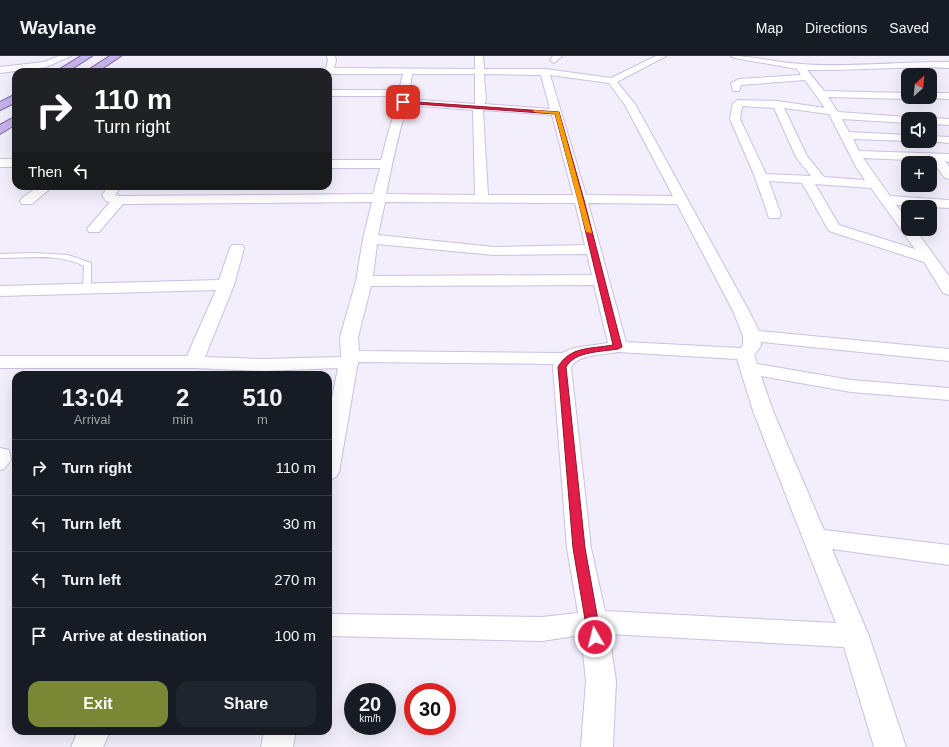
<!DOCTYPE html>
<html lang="en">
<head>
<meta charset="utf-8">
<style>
  :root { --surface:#171b24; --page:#20242c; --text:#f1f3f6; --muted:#9ea1a6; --line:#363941; --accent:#7a8836 }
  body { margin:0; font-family:Helvetica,sans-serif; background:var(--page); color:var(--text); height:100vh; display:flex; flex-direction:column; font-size:15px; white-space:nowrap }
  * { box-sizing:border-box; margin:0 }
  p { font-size:13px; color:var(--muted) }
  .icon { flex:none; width:22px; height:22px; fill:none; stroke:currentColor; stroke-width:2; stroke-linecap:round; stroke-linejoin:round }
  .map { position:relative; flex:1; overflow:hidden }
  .drawer { position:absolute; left:12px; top:315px; width:320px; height:364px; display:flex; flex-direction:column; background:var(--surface); border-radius:12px; box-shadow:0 4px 16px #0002 }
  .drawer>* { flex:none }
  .top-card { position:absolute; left:12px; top:12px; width:320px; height:122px; border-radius:12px; box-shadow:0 4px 16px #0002; background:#202124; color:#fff; overflow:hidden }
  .needle { width:26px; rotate:27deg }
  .buttons { position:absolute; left:901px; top:12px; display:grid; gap:8px }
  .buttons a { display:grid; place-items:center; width:36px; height:36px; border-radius:8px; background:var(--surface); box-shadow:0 4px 16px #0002; font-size:20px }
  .speed { position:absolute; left:344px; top:627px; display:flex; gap:8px; font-size:20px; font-weight:700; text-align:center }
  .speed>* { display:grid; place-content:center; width:52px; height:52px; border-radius:50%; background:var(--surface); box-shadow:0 4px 16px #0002; line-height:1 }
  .speed small { font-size:10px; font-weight:400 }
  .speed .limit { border:6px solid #d22; background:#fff; color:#111 }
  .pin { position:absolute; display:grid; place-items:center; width:34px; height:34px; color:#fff; margin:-17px; border-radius:8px; box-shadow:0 2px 6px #0006 }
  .me { position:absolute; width:44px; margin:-22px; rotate:352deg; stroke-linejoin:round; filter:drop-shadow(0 0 3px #0008) }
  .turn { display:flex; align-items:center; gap:14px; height:84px; padding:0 16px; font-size:18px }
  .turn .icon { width:52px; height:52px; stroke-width:2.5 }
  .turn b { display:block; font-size:28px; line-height:34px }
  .then { display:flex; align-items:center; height:38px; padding:0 16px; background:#0003; gap:8px; font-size:15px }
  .eta { display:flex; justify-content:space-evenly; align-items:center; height:68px; text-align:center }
  .eta b { font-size:24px; font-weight:700; line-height:28px }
  .button { display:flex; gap:8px; margin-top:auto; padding:8px 16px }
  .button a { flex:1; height:46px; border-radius:12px; background:var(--accent); color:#fff; font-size:16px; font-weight:700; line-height:46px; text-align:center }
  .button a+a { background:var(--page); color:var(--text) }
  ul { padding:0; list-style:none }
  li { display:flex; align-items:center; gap:12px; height:56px; padding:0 16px; border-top:1px solid var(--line) }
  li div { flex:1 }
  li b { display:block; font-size:15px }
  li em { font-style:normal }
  header { display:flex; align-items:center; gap:24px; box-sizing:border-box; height:56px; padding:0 20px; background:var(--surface); border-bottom:1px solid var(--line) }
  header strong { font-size:19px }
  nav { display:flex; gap:22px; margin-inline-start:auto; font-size:14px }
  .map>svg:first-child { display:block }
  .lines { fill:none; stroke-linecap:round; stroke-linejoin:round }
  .lane-casing { stroke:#cbc0e2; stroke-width:2 }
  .street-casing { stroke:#cbc0e2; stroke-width:2 }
  .primary-casing { stroke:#7b64a5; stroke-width:2 }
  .lane { fill:#fff; fill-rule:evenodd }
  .street { fill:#fff; fill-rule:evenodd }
  .primary { fill:#c8b4ec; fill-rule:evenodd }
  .route { fill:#e11d48; stroke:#92132f }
  .slow { fill:#f59e0b }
</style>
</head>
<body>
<header>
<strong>Waylane</strong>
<nav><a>Map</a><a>Directions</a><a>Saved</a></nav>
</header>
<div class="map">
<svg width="949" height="691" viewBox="0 0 949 691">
  <rect width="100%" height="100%" fill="#f2eefc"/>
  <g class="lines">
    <defs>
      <path id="lane" d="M 33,197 L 68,199 L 91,207 L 91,232 L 87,234 L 83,232 L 84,210 C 58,197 28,202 0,202 L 0,198 Z
        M 0,392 L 9,394 L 11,404 L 4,413 L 0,414 Z"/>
      <path id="street" d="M 59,0 L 71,0 L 46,11 L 0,17 L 0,11 L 44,6 Z
        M 327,0 L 335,0 L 336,5 L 334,12 L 475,13 L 475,0 L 483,0 L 484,13 L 545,13 L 611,22 L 656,0 L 666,0 L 617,26 L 635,48 L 749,255 L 759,275 L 949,293 L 949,305 L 761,286 L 761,290 L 754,299 L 757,308 L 851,324 L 949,332 L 949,344 L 851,336 L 761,320 L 773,355 L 824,474 L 949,489 L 949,509 L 832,493 L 869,580 L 906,691 L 874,691 L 844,591 L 609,578 L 616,625 L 613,691 L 581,691 L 586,625 L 581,579 L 542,585 L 328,580 L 328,558 L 542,561 L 578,557 L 567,492 L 553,311 L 554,308 L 358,306 L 339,416 L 336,421 L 328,424 L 328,362 L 338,312 L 264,315 L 194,312 L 0,312 L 0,300 L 187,300 L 216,234 L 0,240 L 0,230 L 219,224 L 230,192 L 232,189 L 242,189 L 244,192 L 234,229 L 205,301 L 264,303 L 341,301 L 340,281 L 356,225 L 363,183 L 372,146 L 123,148 L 99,176 L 89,176 L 87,173 L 110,146 L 106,145 L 102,139 L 109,130 L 122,130 L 115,139 L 119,140 L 373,138 L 380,112 L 328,112 L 328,104 L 381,104 L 389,74 L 398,46 L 398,40 L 328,40 L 328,34 L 399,34 L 403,18 L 329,18 L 325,15 L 328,5 ZM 412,18 L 475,18 L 475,48 L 408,43 ZM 484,18 L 541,19 L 550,53 L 484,48 L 486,44 ZM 550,19 L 609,27 L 625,49 L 673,140 L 586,139 ZM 407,49 L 473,54 L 475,139 L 386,138 C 392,108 398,79 407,49 ZM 483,54 L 552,59 L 573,139 L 488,139 ZM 385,146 L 575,147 L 585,189 L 494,191 L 378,179 ZM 588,147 L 677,148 L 733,255 L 743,280 L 743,289 L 740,292 L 626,286 ZM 377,188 L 494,199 L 587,198 L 592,219 L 373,220 ZM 594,229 L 608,287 L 574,292 L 562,297 L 359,295 L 358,281 L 371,230 ZM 618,296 L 737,303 L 753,355 L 836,567 L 605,555 L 591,492 L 571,311 C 578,298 604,299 618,296 Z
        M 553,0 L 562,0 L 554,7 L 550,4 Z
        M 731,0 C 755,0 777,7 801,8 C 850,12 900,5 949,6 L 949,12 C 901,10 854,15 807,14 L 824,35 L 908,37 L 908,41 L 912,41 L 908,43 L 828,41 L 838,56 L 908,61 L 913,63 L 908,63 L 908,67 L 842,63 L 849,76 L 908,79 L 908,85 L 853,83 L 859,95 L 949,98 L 949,106 L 945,105 L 949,111 L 949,123 L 945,122 L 932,105 L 863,102 L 890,140 L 949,144 L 949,152 L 896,149 L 908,164 L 908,173 L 915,173 L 949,220 L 949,239 L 943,237 L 924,206 L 829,175 L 802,127 L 769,125 L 781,159 L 779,162 L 769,162 L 755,121 L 730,63 L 733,47 L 738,44 L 777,45 L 825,52 L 805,24 L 741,29 L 739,35 L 733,35 L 731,27 L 739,23 L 801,19 L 797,13 L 735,2 ZM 742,50 L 774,52 L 796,101 L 811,120 L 766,118 L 740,63 ZM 784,52 L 829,58 L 856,111 L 865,124 L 824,121 L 807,100 ZM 815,128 L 871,132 L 915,193 L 839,169 Z
        M 930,37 L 949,37 L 949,43 L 927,42 L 930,41 Z
        M 930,62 L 949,63 L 949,69 L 930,68 L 930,63 L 926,63 Z
        M 930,80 L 949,81 L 949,87 L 926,85 L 930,85 Z
        M 0,103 L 16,103 L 16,111 L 0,111 Z
        M 39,130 L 53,130 L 32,148 L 22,148 L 20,145 L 22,142 Z
        M 78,675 L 110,675 L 103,691 L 71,691 Z
        M 264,675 L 296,675 L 293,691 L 261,691 Z"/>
      <path id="primary" d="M 81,0 L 92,0 L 67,16 L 55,16 Z
        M 110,0 L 121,0 L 97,16 L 85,16 Z
        M 16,38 L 16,46 L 0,54 L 0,46 Z
        M 16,60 L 16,68 L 0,78 L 0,69 Z"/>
    </defs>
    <use href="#lane" class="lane-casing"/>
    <use href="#street" class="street-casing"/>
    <use href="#primary" class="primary-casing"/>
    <use href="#lane" class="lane"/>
    <use href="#street" class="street"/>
    <use href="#primary" class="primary"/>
  </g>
  <path class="route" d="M 403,45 L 559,56 L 584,144 L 622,291 L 618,293 C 601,296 575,295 566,311 L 585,492 L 601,581 L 599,585 L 595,586 L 590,585 L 588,581 L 573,492 L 558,311 C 570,290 591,293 613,289 L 578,144 L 555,58 L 402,47 Z"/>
  <path class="slow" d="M 533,54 L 559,56 L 592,177 L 586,176 L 555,58 L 534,56 Z"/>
</svg>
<div class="buttons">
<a><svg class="needle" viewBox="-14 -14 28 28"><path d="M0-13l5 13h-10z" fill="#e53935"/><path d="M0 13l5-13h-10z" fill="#9ea1a6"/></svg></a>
<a><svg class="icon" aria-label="sound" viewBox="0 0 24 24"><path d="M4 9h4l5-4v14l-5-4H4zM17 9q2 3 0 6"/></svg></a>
<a>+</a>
<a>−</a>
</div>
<div class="speed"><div>20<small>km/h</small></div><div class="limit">30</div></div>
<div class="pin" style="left:403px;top:46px;background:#d93025"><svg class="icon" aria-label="arrive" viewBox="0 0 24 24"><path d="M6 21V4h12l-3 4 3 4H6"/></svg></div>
<svg class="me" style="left:595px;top:581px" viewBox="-20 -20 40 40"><circle r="17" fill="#e11d48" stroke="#fff" stroke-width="3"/><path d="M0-11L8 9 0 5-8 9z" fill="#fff"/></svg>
<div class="top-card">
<div class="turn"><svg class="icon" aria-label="right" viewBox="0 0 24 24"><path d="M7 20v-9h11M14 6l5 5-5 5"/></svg><div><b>110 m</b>Turn right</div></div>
<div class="then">Then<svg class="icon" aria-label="left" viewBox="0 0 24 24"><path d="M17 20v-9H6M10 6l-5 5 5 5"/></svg></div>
</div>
<section class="drawer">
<div class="eta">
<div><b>13:04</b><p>Arrival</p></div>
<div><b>2</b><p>min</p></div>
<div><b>510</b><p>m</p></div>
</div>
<ul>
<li><svg class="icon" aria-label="right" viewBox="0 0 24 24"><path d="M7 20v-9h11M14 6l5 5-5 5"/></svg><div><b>Turn right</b></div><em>110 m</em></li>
<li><svg class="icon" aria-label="left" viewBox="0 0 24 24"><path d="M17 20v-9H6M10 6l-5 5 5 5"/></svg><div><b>Turn left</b></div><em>30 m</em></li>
<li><svg class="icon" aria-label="left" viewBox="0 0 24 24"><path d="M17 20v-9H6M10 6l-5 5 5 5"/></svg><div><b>Turn left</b></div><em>270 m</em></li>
<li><svg class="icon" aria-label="arrive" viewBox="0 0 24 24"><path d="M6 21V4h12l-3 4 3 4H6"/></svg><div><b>Arrive at destination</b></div><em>100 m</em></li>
</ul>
<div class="button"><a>Exit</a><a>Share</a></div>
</section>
</div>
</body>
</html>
